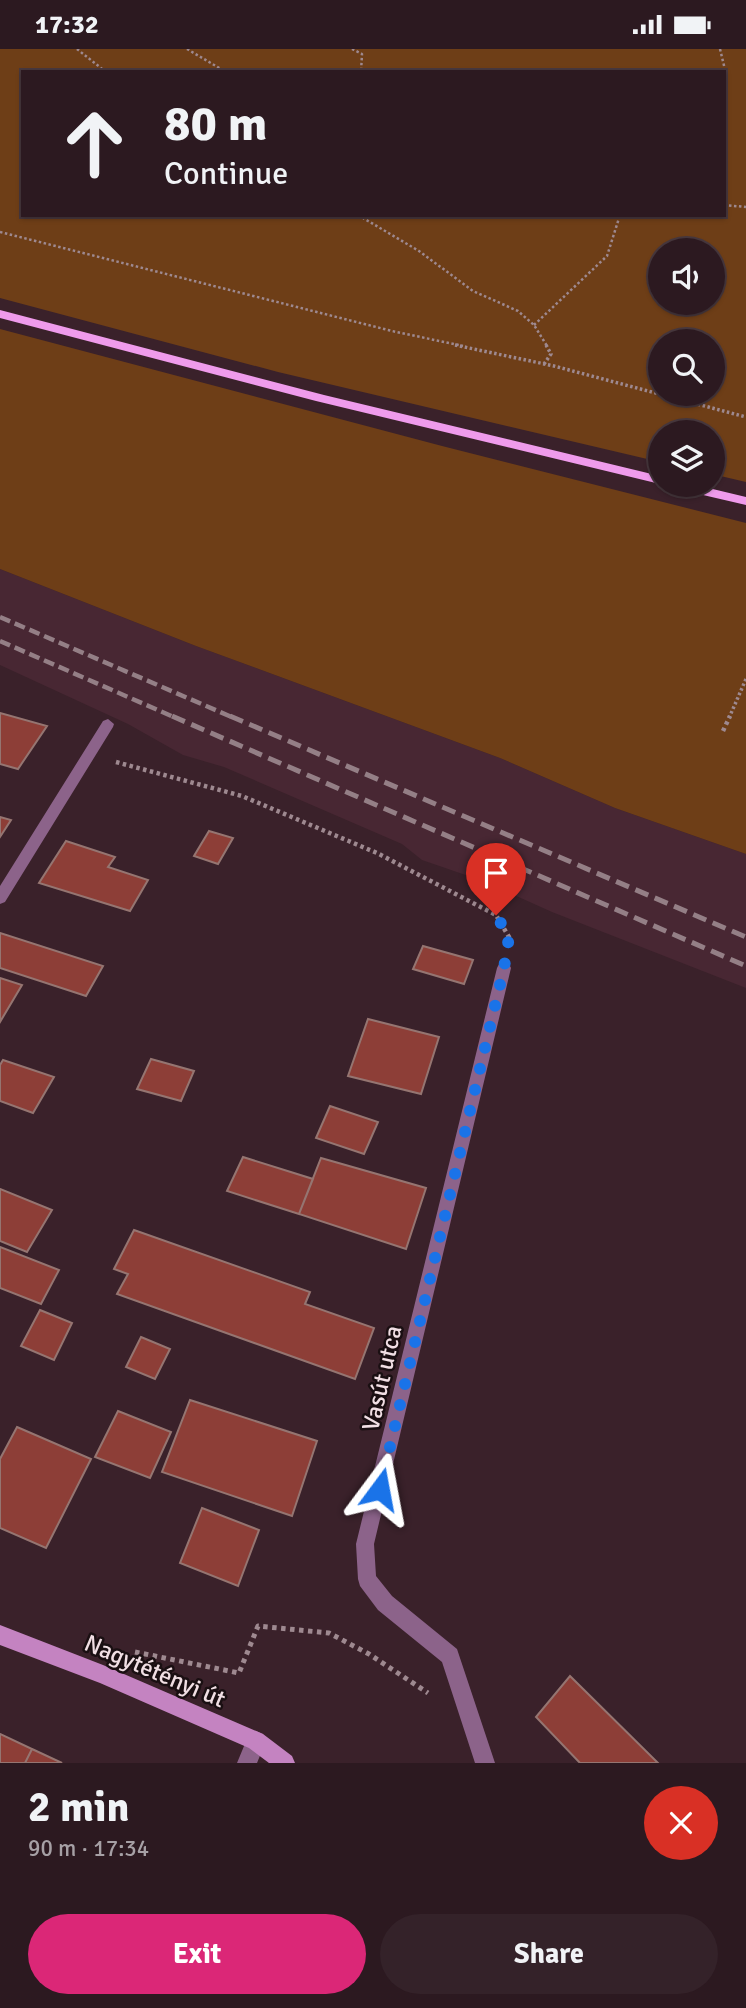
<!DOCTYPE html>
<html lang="en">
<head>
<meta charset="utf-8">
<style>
  :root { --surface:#2c1920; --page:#342229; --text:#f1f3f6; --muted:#a6a0a5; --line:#48383e; --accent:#db2777 }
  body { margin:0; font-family:Signika,sans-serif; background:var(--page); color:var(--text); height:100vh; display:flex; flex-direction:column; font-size:26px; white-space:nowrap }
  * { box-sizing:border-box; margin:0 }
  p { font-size:23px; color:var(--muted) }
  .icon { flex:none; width:38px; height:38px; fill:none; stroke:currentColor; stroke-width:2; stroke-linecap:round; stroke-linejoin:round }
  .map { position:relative; height:1714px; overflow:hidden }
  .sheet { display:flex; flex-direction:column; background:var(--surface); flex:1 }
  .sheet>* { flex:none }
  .guide { position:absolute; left:21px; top:21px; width:705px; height:147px; border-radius:0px; box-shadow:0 2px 5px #0004,0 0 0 2px var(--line); background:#2c1920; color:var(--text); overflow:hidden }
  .controls { position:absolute; left:648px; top:189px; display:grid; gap:14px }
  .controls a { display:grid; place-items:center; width:77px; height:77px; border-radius:50%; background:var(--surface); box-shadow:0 2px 5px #0004,0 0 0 2px var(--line); font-size:35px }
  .pin { position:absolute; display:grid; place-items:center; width:60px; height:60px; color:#fff; margin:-72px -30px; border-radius:50% 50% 50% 0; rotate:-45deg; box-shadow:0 0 7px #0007 }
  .pin .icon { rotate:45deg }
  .me { position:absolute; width:77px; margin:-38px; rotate:13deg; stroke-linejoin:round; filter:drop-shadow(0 0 5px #0008) }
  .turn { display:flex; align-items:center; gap:24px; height:147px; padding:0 28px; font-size:32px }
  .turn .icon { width:91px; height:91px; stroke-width:2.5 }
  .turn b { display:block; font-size:49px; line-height:60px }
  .round { display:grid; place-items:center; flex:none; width:74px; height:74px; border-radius:37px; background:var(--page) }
  .summary { display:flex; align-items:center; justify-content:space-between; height:119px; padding:0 28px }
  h1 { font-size:42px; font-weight:700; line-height:52px }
  .cta { display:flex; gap:14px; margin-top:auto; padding:14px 28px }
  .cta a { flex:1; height:80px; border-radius:42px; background:var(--accent); color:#fff; font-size:28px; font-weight:700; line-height:80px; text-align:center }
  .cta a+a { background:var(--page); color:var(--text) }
  .status { display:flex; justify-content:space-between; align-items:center; height:49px; padding:0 35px; background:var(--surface); direction:ltr }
  .status svg { height:19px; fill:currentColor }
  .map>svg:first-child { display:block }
  .built { fill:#482733 }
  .green { fill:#6e3e17; fill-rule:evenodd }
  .building { fill:#8d3e37; stroke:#957571; stroke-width:2 }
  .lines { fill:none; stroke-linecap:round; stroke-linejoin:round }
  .path-far3 { stroke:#9e8990; stroke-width:2.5; stroke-dasharray:2.5 2.5; stroke-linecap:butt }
  .path-far2 { stroke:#9e8990; stroke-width:3.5; stroke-dasharray:2.5 2.5; stroke-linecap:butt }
  .path-far1 { stroke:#9e8990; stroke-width:4.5; stroke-dasharray:3.5 3.5; stroke-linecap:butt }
  .path { stroke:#9e8990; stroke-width:5; stroke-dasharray:4.5 4.5; stroke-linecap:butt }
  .street { fill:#8c638a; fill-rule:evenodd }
  .secondary { fill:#c483c1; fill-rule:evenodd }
  .primary { fill:#ef9beb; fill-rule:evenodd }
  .rail-far1 { stroke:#947f86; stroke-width:4.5; stroke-dasharray:11 5; stroke-linecap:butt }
  .rail { stroke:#947f86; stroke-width:5; stroke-dasharray:14 7; stroke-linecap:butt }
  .route { stroke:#1a73e8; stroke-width:12; stroke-dasharray:0 21.6 }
  .labels { text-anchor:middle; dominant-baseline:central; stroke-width:5; stroke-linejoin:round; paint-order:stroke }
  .near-street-label { font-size:24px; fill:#f1dfe4; stroke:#1a0f12 }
</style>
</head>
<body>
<div class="status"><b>17:32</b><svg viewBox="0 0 49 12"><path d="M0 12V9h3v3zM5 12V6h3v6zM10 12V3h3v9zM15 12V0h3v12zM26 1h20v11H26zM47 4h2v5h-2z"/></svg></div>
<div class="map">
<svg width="746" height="1714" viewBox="0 0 746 1714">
  <rect width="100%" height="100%" fill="#3a212a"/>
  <path class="built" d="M 0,520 L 196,597 L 500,709 L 615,759 L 746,805 L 746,939 L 552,863 L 483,832 L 422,811 L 402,795 L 224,718 L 183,706 L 128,675 L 0,616 Z"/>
  <path class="green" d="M 0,0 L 746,0 L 746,433 L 712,425 L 712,383 L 660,383 L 660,413 L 278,323 L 0,249 ZM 23,23 L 724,23 L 724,166 L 23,166 ZM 660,201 L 712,201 L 712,254 L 660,254 ZM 712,292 L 712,345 L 660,345 L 660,292 Z
    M 0,280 L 442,397 L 746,474 L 746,805 L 615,759 L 500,709 L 196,597 L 0,520 Z"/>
  <path class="building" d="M 0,664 L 47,677 L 18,720 L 0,715 Z
    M 0,768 L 11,771 L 0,788 Z
    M 209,782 L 233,789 L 218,815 L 194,807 Z
    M 66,792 L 115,808 L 108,818 L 148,831 L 130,862 L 39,834 Z
    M 0,884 L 103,917 L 86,947 L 0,919 Z
    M 423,897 L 473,911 L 464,935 L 413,920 Z
    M 0,929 L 22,936 L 0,973 Z
    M 368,970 L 439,988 L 421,1045 L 348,1027 Z
    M 151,1010 L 194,1022 L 181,1052 L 137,1040 Z
    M 3,1011 L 54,1028 L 33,1064 L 0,1052 L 0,1016 Z
    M 330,1057 L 378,1073 L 364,1105 L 316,1089 Z
    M 243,1108 L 313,1130 L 299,1165 L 227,1142 Z
    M 321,1109 L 426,1139 L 406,1200 L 299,1165 Z
    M 0,1140 L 52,1161 L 27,1203 L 0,1192 Z
    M 134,1181 L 310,1243 L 305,1255 L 374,1279 L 355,1330 L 117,1245 L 128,1225 L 114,1220 Z
    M 0,1198 L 59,1221 L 41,1255 L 0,1239 Z
    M 40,1261 L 72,1274 L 54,1311 L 21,1297 Z
    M 141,1288 L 170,1300 L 155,1330 L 126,1318 Z
    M 190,1351 L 317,1392 L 292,1467 L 162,1423 Z
    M 118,1362 L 171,1383 L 150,1429 L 95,1408 Z
    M 17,1378 L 91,1410 L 46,1499 L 0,1479 L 0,1410 Z
    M 202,1459 L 259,1481 L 238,1537 L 180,1514 Z
    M 570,1627 L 658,1714 L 580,1714 L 536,1668 Z
    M 0,1685 L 32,1700 L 25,1714 L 0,1714 Z
    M 32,1700 L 62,1714 L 25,1714 Z"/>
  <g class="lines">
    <path class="path-far3" d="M 77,0 L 106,23
      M 187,0 L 226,23
      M 352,0 L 362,5 L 361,23
      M 720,0 L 727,29 L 724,34
      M 724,156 L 746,158
      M 358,166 L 419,202 L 473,242 L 518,262 L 534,276 L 547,297
      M 0,183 L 392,282 L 463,297
      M 534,276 L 607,207 L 620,166"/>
    <path class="path-far2" d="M 455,296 L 554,317 L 746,368
      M 544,315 L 551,305 L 546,296
      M 729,669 L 746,630"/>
    <path class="path-far1" d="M 723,682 L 730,667
      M 116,713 L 242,747 L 377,804 L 496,866 L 509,888 L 508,894"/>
    <path class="path" d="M 135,1603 L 239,1624 L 258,1577 L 329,1584 L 369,1605 L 428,1644"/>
    <path class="street" d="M 108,670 L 114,675 L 113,678 L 5,853 L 0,855 L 0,837 L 103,672 Z
      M 504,913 L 509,915 L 511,919 L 374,1495 L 376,1527 L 392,1547 L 457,1600 L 495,1714 L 475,1714 L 442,1613 L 378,1561 L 360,1537 L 358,1530 L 356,1495 L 497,919 L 499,915 Z
      M 256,1682 L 263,1685 L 266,1692 L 257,1714 L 237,1714 L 249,1685 Z"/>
    <path class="secondary" d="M 0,1576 L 103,1616 L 263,1685 L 292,1707 L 295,1714 L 269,1714 L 249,1699 L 100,1634 L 0,1596 Z"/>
    <path class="primary" d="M 0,261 L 324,346 L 660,427 L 660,435 L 316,352 L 0,269 Z
      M 671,436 L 696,436 L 746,448 L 746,456 L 673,439 Z"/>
    <path class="rail-far1" d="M 0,568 L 234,669
      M 0,592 L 176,669"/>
    <path class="rail" d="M 172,667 L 746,917
      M 230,667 L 746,888"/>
  </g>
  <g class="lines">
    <path class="route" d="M 380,1440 L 504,919 L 509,888 L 496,866"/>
  </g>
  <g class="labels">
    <g class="near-street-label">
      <text transform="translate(382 1329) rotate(-77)">Vasút utca</text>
      <text transform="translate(155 1622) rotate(23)">Nagytétényi út</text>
    </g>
  </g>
</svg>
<div class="controls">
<a><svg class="icon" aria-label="sound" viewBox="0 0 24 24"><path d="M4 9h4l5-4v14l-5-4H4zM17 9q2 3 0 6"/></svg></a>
<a><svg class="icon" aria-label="search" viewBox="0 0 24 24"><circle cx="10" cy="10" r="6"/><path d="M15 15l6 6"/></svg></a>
<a><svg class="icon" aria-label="layers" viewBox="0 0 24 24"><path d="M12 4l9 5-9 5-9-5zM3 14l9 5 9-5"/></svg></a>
</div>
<div class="pin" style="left:496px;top:866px;background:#d93025"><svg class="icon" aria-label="arrive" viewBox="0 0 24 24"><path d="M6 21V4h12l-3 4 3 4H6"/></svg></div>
<svg class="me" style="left:380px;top:1440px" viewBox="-20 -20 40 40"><path d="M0-17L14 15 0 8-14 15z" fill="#1a73e8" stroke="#fff" stroke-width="4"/></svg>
<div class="guide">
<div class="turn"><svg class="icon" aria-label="ahead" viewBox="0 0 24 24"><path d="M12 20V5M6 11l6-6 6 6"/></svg><div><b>80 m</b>Continue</div></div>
</div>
</div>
<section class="sheet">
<div class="summary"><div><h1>2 min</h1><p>90 m · 17:34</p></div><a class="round" style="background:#d93025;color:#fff"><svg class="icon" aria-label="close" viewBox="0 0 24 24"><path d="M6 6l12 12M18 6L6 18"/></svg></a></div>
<div class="cta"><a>Exit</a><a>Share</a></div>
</section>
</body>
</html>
